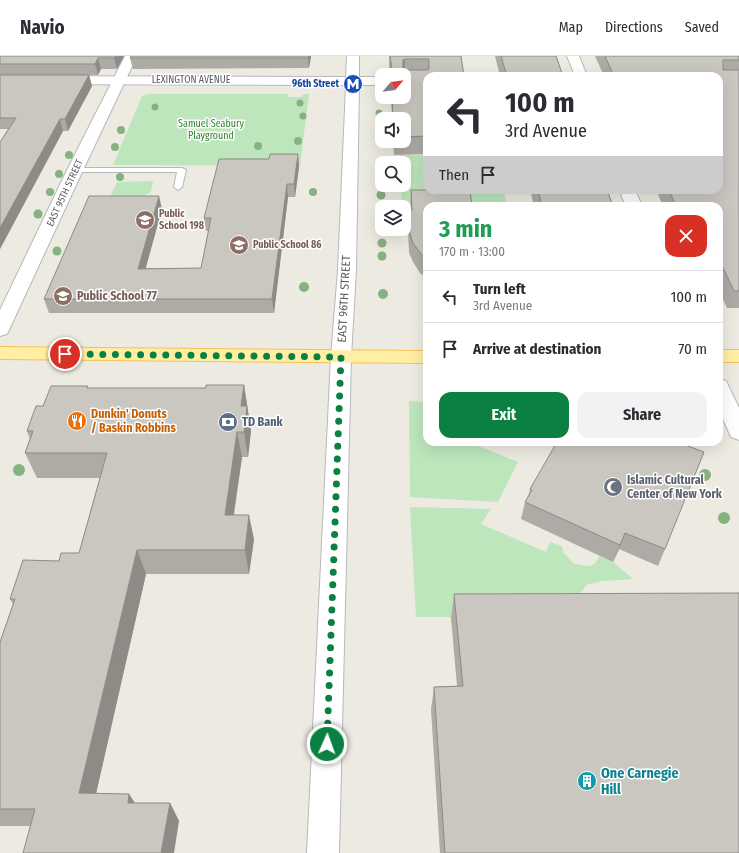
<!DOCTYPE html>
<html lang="en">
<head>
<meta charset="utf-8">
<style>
  :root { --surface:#fff; --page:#f2f2f3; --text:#2b2b33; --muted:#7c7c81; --line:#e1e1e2; --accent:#0b8043 }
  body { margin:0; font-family:"Fira Sans Condensed",sans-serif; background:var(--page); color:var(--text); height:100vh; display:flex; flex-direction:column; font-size:15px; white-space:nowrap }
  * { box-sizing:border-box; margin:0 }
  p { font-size:13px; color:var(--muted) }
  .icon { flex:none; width:22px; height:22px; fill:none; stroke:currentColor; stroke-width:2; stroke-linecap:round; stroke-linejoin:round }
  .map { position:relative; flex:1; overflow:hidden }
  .sheet { position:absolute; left:423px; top:146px; width:300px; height:244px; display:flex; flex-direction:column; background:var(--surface); border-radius:12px; box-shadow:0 4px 16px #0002 }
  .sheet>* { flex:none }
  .top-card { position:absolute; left:423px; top:16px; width:300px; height:122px; border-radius:12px; box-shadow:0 4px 16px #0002; background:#fff; color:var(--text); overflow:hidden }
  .needle { width:26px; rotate:61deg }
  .fabs { position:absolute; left:375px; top:12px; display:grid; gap:8px }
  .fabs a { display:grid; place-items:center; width:36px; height:36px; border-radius:8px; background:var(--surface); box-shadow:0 4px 16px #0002; font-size:20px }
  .pin { position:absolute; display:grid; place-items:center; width:34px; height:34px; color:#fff; margin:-17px; border:2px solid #fff; border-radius:50%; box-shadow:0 1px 4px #0007 }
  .me { position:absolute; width:44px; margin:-22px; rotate:2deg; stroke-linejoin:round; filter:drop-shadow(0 0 3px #0008) }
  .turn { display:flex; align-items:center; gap:14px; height:84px; padding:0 16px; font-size:18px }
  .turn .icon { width:52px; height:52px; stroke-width:2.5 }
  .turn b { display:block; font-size:28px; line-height:34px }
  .then { display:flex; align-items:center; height:38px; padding:0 16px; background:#0003; gap:8px; font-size:15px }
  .round { display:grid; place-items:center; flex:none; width:42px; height:42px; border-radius:12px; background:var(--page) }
  .summary { display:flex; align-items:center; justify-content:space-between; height:68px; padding:0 16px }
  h1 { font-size:24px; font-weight:700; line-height:30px; color:#1e9e55 }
  .action { display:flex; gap:8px; margin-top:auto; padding:8px 16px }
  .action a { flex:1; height:46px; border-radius:12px; background:var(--accent); color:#fff; font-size:16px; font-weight:700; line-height:46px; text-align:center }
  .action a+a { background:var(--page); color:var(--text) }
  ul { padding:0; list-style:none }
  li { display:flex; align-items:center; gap:12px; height:52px; padding:0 16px; border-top:1px solid var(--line) }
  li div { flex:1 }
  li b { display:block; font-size:15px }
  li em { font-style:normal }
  header { display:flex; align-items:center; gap:24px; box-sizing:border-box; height:56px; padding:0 20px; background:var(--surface); border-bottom:1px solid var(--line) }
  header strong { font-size:19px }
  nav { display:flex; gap:22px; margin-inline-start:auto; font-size:14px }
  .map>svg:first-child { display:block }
  .green { fill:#bde6bc }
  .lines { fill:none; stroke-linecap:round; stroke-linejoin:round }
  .lane-casing { stroke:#b4b7bc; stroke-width:2 }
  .street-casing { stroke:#b4b7bc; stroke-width:2 }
  .secondary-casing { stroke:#b5b9be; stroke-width:2 }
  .primary-casing { stroke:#f4c253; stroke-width:2 }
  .lane { fill:#fff; fill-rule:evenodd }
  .street { fill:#fff; fill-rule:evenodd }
  .secondary { fill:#fff; fill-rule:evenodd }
  .primary { fill:#ffeea4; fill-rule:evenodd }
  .tree { fill:#86b181 }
  .wall { fill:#aeaaa5 }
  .shaded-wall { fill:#8d8b86 }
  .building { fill:#cac6c0; stroke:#8d8b86; fill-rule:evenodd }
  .route { stroke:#0b8043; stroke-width:7; stroke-dasharray:0 12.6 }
  .labels { text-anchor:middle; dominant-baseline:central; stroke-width:3; stroke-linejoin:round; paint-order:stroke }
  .far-street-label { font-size:10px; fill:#5a5e62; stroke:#fff }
  .far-transit-label { font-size:10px; font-weight:bold; fill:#164399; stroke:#fff; text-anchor:end }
  .far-park-label { font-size:10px; fill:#318233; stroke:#fff }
  .far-education-label { font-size:10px; font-weight:bold; fill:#785e54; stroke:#fff; text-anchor:start }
  .education-label { font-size:12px; font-weight:bold; fill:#785e54; stroke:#fff; text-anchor:start }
  .street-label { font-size:12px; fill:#5a5e62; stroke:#fff }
  .food-label { font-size:12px; font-weight:bold; fill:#c56008; stroke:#fff; text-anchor:start }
  .service-label { font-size:12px; font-weight:bold; fill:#4e5e75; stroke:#fff; text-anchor:start }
  .worship-label { font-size:12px; font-weight:bold; fill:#5b616d; stroke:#fff; text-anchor:start }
  .near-culture-label { font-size:14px; font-weight:bold; fill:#0d838f; stroke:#fff; text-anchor:start }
</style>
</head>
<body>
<header>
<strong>Navio</strong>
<nav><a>Map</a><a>Directions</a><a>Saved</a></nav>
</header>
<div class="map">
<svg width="739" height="797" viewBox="0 0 739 797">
  <rect width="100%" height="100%" fill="#edeae1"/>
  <path class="green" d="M 149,38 L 288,38 L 287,41 L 302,41 L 303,38 L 309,38 L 300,110 L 113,109 L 142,40 Z
    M 400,99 L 427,99 L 427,134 L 504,134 L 507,150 L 402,150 L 401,129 L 404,129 L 404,107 L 400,107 Z
    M 153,125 L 151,136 L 128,149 L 109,143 L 117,126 Z
    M 409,345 L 427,346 L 427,386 L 468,386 L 518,406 L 498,446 L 410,441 Z
    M 410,451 L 491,453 L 481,468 L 546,496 L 550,486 L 562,490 L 563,496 L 573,507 C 584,510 595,514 599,500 L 613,506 L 633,523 L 602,525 L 586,529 L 579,540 L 523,561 L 416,561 Z"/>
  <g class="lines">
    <defs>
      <path id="lane" d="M 72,112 L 182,112 L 186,114 L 182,131 L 178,134 L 174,131 L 177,116 L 75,116 L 71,114 Z"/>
      <path id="street" d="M 125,0 L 137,0 L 83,114 L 9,274 L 7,278 L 0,280 L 0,254 L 67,114 Z
        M 567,0 L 579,0 L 587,20 L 575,20 Z
        M 619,134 L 635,134 L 642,150 L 626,150 Z"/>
      <path id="secondary" d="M 347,0 L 359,0 L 359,21 L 382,21 L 382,29 L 359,29 L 356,214 L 351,301 L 339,797 L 307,797 L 331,301 L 338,214 L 346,29 L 0,28 L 0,20 L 346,21 Z
        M 719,323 L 726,325 L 739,352 L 739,384 L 731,381 L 719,354 Z"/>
      <path id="primary" d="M 0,291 L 427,295 L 427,307 L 0,303 Z
        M 719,294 L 739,294 L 739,306 L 719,306 Z"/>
    </defs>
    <use href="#lane" class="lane-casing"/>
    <use href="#street" class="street-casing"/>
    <use href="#secondary" class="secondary-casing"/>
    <use href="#primary" class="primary-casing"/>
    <use href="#lane" class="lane"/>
    <use href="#street" class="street"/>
    <use href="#secondary" class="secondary"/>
    <use href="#primary" class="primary"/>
  </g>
  <g class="tree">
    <circle cx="300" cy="47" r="3.5"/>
    <circle cx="155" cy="51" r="3.5"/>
    <circle cx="379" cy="57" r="3.5"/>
    <circle cx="303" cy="60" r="3.5"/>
    <circle cx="121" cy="74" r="4"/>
    <circle cx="298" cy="85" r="4"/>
    <circle cx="258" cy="90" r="4"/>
    <circle cx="115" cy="91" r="4"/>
    <circle cx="69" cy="99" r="4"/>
    <circle cx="59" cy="118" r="4"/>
    <circle cx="120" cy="121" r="4"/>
    <circle cx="50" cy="136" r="4"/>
    <circle cx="313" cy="136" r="4"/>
    <circle cx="381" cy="139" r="4.5"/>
    <circle cx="38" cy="158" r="4.5"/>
    <circle cx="382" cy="187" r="4.5"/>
    <circle cx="57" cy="195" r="4.5"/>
    <circle cx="382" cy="200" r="4.5"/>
    <circle cx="304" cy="231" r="5"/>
    <circle cx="383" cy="238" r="5"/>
    <circle cx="19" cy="414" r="6"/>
    <circle cx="705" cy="419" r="6"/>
    <circle cx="724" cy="462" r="6"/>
  </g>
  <path class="wall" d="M 0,0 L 124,0 L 117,13 L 101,13 L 98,19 L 89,19 L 92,30 L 68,75 L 63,75 L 0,193 L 0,86 L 8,73 L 0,73 Z
    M 311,0 L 309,12 L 133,13 L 130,2 Z
    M 389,0 L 461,0 L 427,20 L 427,98 L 394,99 L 393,85 L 404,85 L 404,63 L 392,63 L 391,41 L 404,41 L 404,19 L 390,19 L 389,11 Z
    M 495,0 L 556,0 L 563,20 L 500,20 Z
    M 595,0 L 739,0 L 739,252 L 727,252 L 719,235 L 719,150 L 663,150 L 656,134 L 719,134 L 719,20 L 604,20 Z
    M 298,98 L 299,111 L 295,141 L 288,141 L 274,257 L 49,257 L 44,243 L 162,153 L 145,212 L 201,212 L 209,175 L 206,175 L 204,162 L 269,103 Z
    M 427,131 L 427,223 L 420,217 L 413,206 L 409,197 L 408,173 L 408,154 L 410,154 L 411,134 L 426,134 Z
    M 530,134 L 607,134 L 613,150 L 534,150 Z
    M 244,329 L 251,375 L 248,401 L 242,401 L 234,459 L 254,483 L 249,518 L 146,518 L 96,738 L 129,738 L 135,747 L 170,747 L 179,765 L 30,770 L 0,770 L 0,586 L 13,548 L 10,543 L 59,505 L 79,497 L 100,422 L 37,422 L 25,397 L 30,383 L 27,375 L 43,350 L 89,332 L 206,332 Z
    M 530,433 L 665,493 L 658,510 L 619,493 L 613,506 L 521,463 L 525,446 L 528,441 Z
    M 454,538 L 739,797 L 440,797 L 431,653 L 434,631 L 457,630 L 451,562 Z"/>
  <path class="shaded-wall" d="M 116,0 L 124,0 L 117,13 L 114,2 Z
    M 309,0 L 311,0 L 309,12 L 308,2 Z
    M 98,2 L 101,13 L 98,19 L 95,8 Z
    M 405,3 L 404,20 L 403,19 L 403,4 Z
    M 89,19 L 92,30 L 68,75 L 65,63 Z
    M 60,63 L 63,75 L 0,193 L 0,172 Z
    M 298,98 L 299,111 L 295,141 L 294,128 Z
    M 287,128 L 288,141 L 274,257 L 272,243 Z
    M 159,140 L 162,153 L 142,226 L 138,213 Z
    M 244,329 L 251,375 L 248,401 L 244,376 L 241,350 Z
    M 237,376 L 242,401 L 230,483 L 225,459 Z
    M 249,459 L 254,483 L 249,518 L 245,494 Z
    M 625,477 L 619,493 L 613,506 L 620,489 Z
    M 137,494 L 146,518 L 92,755 L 79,737 Z
    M 129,738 L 140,756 L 128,747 Z
    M 170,747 L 179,765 L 174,797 L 161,797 Z"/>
  <path class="building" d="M 0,0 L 116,0 L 114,2 L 98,2 L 95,8 L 0,8 Z
    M 131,0 L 309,0 L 308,2 L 130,2 Z
    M 390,0 L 461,0 L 464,20 L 427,20 L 427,80 L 404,81 L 404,63 L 393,63 L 392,41 L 404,41 L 404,19 L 393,19 ZM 405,3 L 429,3 L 429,12 L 428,14 L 405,14 L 403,12 L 403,4 Z
    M 501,0 L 556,0 L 563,20 L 507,20 Z
    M 605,0 L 739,0 L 739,4 L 723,4 L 723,14 L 739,14 L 739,235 L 734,235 L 719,203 L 719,150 L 676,150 L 669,134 L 719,134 L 719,20 L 614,20 Z
    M 0,19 L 89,19 L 65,63 L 60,63 L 0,172 L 0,86 L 16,62 L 0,62 Z
    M 270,98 L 298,98 L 294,128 L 287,128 L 272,243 L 44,243 L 89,140 L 159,140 L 138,213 L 201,212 L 211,162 L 204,162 L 219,103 L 269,103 Z
    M 427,131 L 427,134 L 470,134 L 472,150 L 427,150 L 427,203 L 421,198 L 413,187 L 410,178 L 408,154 L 412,154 L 411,134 L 427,134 Z
    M 538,134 L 607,134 L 613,150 L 542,150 Z
    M 206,329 L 244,329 L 241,350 L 247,350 L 244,376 L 237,376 L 225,459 L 249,459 L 245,494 L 137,494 L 79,737 L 129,738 L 128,747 L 170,747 L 161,797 L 23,797 L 35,753 L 0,753 L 0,586 L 15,543 L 10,543 L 23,504 L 59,505 L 61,497 L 79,497 L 107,397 L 25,397 L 33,375 L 27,375 L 36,350 L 43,350 L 51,330 L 88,330 L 87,332 L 206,332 Z
    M 557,386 L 677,386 L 704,396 L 665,493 L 625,477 L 620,489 L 525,446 L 532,434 L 530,433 Z
    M 739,537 L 739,797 L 445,797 L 434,631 L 463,630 L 454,538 Z"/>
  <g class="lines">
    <path class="route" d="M 65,298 L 341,301 L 327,688"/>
  </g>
  <defs>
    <symbol id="metro-disc" viewBox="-11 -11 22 22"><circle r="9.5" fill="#1a4fb4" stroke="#fff"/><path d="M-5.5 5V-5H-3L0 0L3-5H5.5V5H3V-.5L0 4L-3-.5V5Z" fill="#fff"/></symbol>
    <symbol id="school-disc" viewBox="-11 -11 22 22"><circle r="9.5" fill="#8d6e63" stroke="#fff"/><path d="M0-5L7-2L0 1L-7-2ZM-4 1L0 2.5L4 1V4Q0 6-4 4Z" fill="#fff"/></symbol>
    <symbol id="restaurant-disc" viewBox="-11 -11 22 22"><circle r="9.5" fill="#e8710a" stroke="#fff"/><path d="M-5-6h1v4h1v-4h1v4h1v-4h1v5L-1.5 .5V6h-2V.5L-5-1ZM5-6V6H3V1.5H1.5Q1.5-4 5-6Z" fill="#fff"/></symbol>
    <symbol id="bank-disc" viewBox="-11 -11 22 22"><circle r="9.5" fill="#5c6f8a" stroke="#fff"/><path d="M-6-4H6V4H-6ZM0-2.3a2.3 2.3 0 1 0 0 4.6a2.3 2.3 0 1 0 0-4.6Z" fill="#fff"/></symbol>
    <symbol id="mosque-disc" viewBox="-11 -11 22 22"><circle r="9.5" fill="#6b7280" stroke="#fff"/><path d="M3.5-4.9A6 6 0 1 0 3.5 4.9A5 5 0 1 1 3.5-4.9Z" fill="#fff"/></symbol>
    <symbol id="building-disc" viewBox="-11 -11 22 22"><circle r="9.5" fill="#0f9aa8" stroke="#fff"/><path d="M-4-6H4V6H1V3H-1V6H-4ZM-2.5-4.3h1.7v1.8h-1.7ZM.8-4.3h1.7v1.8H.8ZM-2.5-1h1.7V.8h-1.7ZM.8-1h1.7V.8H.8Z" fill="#fff"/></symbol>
  </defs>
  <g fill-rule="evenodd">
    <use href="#metro-disc" x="342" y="17" width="22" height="22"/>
    <use href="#school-disc" x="134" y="153" width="22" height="22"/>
    <use href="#school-disc" x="228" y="178" width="22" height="22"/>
    <use href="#school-disc" x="52" y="229" width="22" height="22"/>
    <use href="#restaurant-disc" x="66" y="354" width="22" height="22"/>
    <use href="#bank-disc" x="217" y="355" width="22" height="22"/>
    <use href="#mosque-disc" x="602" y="420" width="22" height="22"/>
    <use href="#building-disc" x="576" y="714" width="22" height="22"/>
  </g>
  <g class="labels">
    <g class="far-street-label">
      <text x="191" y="24">LEXINGTON AVENUE</text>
      <text transform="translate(65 137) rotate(-65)">EAST 95TH STREET</text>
    </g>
    <g class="far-transit-label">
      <text x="339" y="28">96th Street</text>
    </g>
    <g class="far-park-label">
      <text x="211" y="68">Samuel Seabury<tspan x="211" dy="12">Playground</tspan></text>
    </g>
    <g class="far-education-label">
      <text x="159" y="158">Public<tspan x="159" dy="12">School 198</tspan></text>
      <text x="253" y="189">Public School 86</text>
    </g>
    <g class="education-label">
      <text x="77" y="240">Public School 77</text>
    </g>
    <g class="street-label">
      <text transform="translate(344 243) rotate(-87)">EAST 96TH STREET</text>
    </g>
    <g class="food-label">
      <text x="91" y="358">Dunkin' Donuts<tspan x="91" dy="14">/ Baskin Robbins</tspan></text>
    </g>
    <g class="service-label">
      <text x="242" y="366">TD Bank</text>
    </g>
    <g class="worship-label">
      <text x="627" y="424">Islamic Cultural<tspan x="627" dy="14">Center of New York</tspan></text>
    </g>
    <g class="near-culture-label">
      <text x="601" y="717">One Carnegie<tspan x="601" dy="16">Hill</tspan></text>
    </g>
  </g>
</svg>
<div class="fabs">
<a><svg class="needle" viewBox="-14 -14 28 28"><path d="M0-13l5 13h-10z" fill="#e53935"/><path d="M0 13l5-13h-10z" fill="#7c7c81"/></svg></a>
<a><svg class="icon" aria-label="sound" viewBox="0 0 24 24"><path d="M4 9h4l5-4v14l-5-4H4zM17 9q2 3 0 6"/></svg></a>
<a><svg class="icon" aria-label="search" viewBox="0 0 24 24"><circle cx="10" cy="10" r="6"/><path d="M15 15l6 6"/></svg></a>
<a><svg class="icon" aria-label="layers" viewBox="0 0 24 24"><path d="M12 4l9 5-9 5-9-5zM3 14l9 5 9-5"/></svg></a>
</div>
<div class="pin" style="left:65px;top:298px;background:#d93025"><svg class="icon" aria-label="arrive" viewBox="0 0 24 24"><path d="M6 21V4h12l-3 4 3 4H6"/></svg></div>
<svg class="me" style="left:327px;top:688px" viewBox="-20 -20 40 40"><circle r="17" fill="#0b8043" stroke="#fff" stroke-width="3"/><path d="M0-11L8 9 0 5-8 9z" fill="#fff"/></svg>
<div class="top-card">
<div class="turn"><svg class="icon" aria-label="left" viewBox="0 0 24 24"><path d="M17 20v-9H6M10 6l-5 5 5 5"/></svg><div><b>100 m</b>3rd Avenue</div></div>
<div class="then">Then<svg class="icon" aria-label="arrive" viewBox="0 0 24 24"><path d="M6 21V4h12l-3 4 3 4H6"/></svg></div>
</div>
<section class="sheet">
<div class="summary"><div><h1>3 min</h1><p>170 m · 13:00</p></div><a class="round" style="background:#d93025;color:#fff"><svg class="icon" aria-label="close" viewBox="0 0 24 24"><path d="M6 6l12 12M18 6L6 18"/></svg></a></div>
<ul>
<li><svg class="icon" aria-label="left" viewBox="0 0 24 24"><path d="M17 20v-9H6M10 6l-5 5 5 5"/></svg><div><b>Turn left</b><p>3rd Avenue</p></div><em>100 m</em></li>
<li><svg class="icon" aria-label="arrive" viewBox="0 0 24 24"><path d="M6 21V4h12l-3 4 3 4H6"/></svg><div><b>Arrive at destination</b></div><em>70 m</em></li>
</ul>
<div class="action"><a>Exit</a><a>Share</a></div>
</section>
</div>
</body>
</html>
